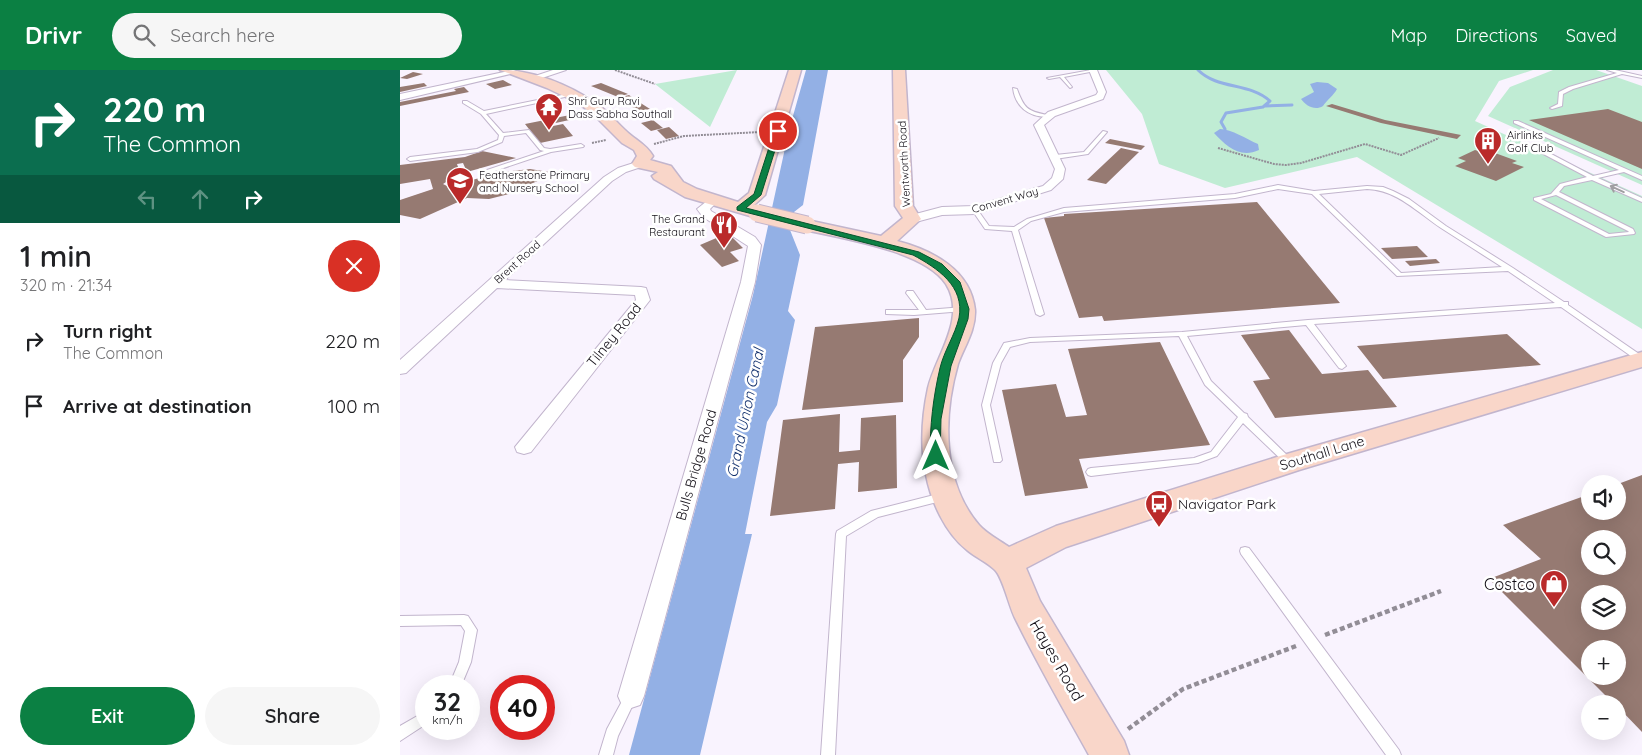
<!DOCTYPE html>
<html lang="en">
<head>
<meta charset="utf-8">
<style>
  :root { --surface:#fff; --page:#f6f6f6; --text:#202124; --muted:#757577; --accent:#0b8043 }
  body { margin:0; font-family:Quicksand,sans-serif; background:var(--page); color:var(--text); height:100vh; display:flex; flex-direction:column; font-size:19px; white-space:nowrap }
  * { box-sizing:border-box; margin:0 }
  p { font-size:16px; color:var(--muted) }
  .icon { flex:none; width:28px; height:28px; fill:none; stroke:currentColor; stroke-width:2; stroke-linecap:round; stroke-linejoin:round }
  .map { position:relative; flex:1; overflow:hidden }
  .drawer { display:flex; flex-direction:column; background:var(--surface); width:400px }
  .drawer>* { flex:none }
  .banner { background:#0b6e4f; color:#fff; overflow:hidden }
  .buttons { position:absolute; left:1181px; top:405px; display:grid; gap:10px }
  .buttons a { display:grid; place-items:center; width:45px; height:45px; border-radius:50%; background:var(--surface); box-shadow:0 5px 20px #0002; font-size:25px }
  .speed { position:absolute; left:15px; top:605px; display:flex; gap:10px; font-size:25px; font-weight:700; text-align:center }
  .speed>* { display:grid; place-content:center; width:65px; height:65px; border-radius:50%; background:var(--surface); box-shadow:0 5px 20px #0002; line-height:1 }
  .speed small { font-size:12px; font-weight:400 }
  .speed .limit { border:8px solid #d22; background:#fff; color:#111 }
  .pin { position:absolute; display:grid; place-items:center; width:42px; height:42px; color:#fff; margin:-21px; border:2px solid #fff; border-radius:50%; box-shadow:0 1px 5px #0007 }
  .me { position:absolute; width:55px; margin:-28px; rotate:0deg; stroke-linejoin:round; filter:drop-shadow(0 0 4px #0008) }
  .turn { display:flex; align-items:center; gap:18px; height:105px; padding:0 20px; font-size:22px }
  .turn .icon { width:65px; height:65px; stroke-width:2.5 }
  .turn b { display:block; font-size:35px; line-height:42px }
  .lanes { display:flex; align-items:center; height:48px; padding:0 20px; background:#0003; justify-content:center; gap:25px; direction:ltr }
  .lanes .off { opacity:.35 }
  .round { display:grid; place-items:center; flex:none; width:52px; height:52px; border-radius:26px; background:var(--page) }
  .summary { display:flex; align-items:center; justify-content:space-between; height:85px; padding:0 20px }
  h1 { font-size:30px; font-weight:600; line-height:38px }
  .primary-button { display:flex; gap:10px; margin-top:auto; padding:10px 20px }
  .primary-button a { flex:1; height:58px; border-radius:30px; background:var(--accent); color:#fff; font-size:20px; font-weight:600; line-height:58px; text-align:center }
  .primary-button a+a { background:var(--page); color:var(--text) }
  ul { padding:0; list-style:none }
  li { display:flex; align-items:center; gap:15px; height:65px; padding:0 20px }
  li div { flex:1 }
  li b { display:block; font-size:19px }
  li em { font-style:normal }
  header { display:flex; align-items:center; gap:30px; box-sizing:border-box; height:70px; padding:0 25px; background:var(--accent); color:#fff }
  header strong { font-size:24px }
  nav { display:flex; gap:28px; margin-inline-start:auto; font-size:18px }
  .search { width:350px; height:45px; background:var(--page); display:flex; align-items:center; gap:12px; box-sizing:border-box; padding:0 18px; border-radius:28px; color:var(--muted); font-size:19px }
  main { display:flex; flex:1; min-height:0 }
  .map>svg:first-child { display:block }
  .green { fill:#c0ecd4 }
  .water { fill:#93b0e5 }
  .lines { fill:none; stroke-linecap:round; stroke-linejoin:round }
  .stream { stroke:#93b0e5; stroke-width:3 }
  .building { fill:#967a72; fill-rule:evenodd }
  .lane-casing { stroke:#c2b5cd; stroke-width:2 }
  .street-casing { stroke:#c2b5cd; stroke-width:2 }
  .secondary-casing { stroke:#c2b5cd; stroke-width:3 }
  .path-far1 { stroke:#928d96; stroke-width:2; stroke-dasharray:2 1; stroke-linecap:butt }
  .path { stroke:#928d96; stroke-width:4.5; stroke-dasharray:5 3; stroke-linecap:butt }
  .lane { fill:#fff; fill-rule:evenodd }
  .street { fill:#fff; fill-rule:evenodd }
  .secondary { fill:#f9d6c9; fill-rule:evenodd }
  .secondary-bridge-casing { stroke:#c2b5cd; stroke-width:19; stroke-linecap:butt }
  .secondary-bridge { stroke:#f9d6c9; stroke-width:17 }
  .oneway { stroke:#a09fa2 }
  .route { fill:#0b8043; stroke:#07532c }
  .labels { text-anchor:middle; dominant-baseline:central; stroke-width:5; stroke-linejoin:round; paint-order:stroke }
  .far-poi-label { font-size:11px; fill:#120e16; stroke:#fff; text-anchor:start }
  .far-street-label { font-size:11px; fill:#120e16; stroke:#fff }
  .street-label { font-size:14px; fill:#120e16; stroke:#fff }
  .poi-label { font-size:14px; fill:#120e16; stroke:#fff; text-anchor:start }
  .water-label { font-size:15px; font-style:italic; fill:#11306e; stroke:#fff }
  .near-poi-label { font-size:16px; fill:#120e16; stroke:#fff; text-anchor:end }
  .near-street-label { font-size:16px; fill:#120e16; stroke:#fff }
</style>
</head>
<body>
<header>
<strong>Drivr</strong>
<div class="search"><svg class="icon" aria-label="search" viewBox="0 0 24 24"><circle cx="10" cy="10" r="6"/><path d="M15 15l6 6"/></svg>Search here</div>
<nav><a>Map</a><a>Directions</a><a>Saved</a></nav>
</header>
<main>
<section class="drawer">
<div class="banner">
<div class="turn"><svg class="icon" aria-label="right" viewBox="0 0 24 24"><path d="M7 20v-9h11M14 6l5 5-5 5"/></svg><div><b>220 m</b>The Common</div></div>
<div class="lanes"><svg class="icon off" aria-label="left" viewBox="0 0 24 24"><path d="M17 20v-9H6M10 6l-5 5 5 5"/></svg><svg class="icon off" aria-label="ahead" viewBox="0 0 24 24"><path d="M12 20V5M6 11l6-6 6 6"/></svg><svg class="icon" aria-label="right" viewBox="0 0 24 24"><path d="M7 20v-9h11M14 6l5 5-5 5"/></svg></div>
</div>
<div class="summary"><div><h1>1 min</h1><p>320 m · 21:34</p></div><a class="round" style="background:#d93025;color:#fff"><svg class="icon" aria-label="close" viewBox="0 0 24 24"><path d="M6 6l12 12M18 6L6 18"/></svg></a></div>
<ul>
<li><svg class="icon" aria-label="right" viewBox="0 0 24 24"><path d="M7 20v-9h11M14 6l5 5-5 5"/></svg><div><b>Turn right</b><p>The Common</p></div><em>220 m</em></li>
<li><svg class="icon" aria-label="arrive" viewBox="0 0 24 24"><path d="M6 21V4h12l-3 4 3 4H6"/></svg><div><b>Arrive at destination</b></div><em>100 m</em></li>
</ul>
<div class="primary-button"><a>Exit</a><a>Share</a></div>
</section>
<div class="map">
<svg width="1242" height="685" viewBox="0 0 1242 685">
  <rect width="100%" height="100%" fill="#f9f3fe"/>
  <path class="green" d="M 337,0 L 310,57 L 255,14 Z
    M 706,0 L 1133,0 L 1099,11 L 1075,51 L 1242,126 L 1242,259 L 957,87 L 825,118 L 759,94 L 742,44 Z
    M 1153,0 L 1196,0 L 1242,16 L 1242,115 L 1088,46 L 1110,17 Z"/>
  <path class="water" d="M 406,0 L 428,0 L 403,135 L 394,142 L 390,160 L 400,185 L 388,241 L 395,250 L 377,335 L 367,352 L 345,464 L 352,464 L 300,685 L 229,685 L 353,225 L 389,60 Z
    M 917,12 L 928,13 L 937,19 C 934,25 927,30 923,36 C 915,41 906,36 901,29 L 914,22 L 910,14 Z
    M 820,59 C 832,59 846,69 858,74 L 859,80 C 840,89 826,76 814,63 Z"/>
  <g class="lines">
    <path class="stream" d="M 798,0 C 818,20 849,12 870,31 L 863,37 L 826,43 L 821,52 L 825,59
      M 865,36 L 892,35"/>
  </g>
  <path class="building" d="M 13,2 L 23,4 L 7,9 L 0,8 Z
    M 103,10 L 112,15 L 95,19 L 86,14 Z
    M 24,13 L 27,16 L 0,22 L 0,17 Z
    M 201,13 L 228,24 L 218,27 L 191,16 Z
    M 64,17 L 69,22 L 0,36 L 0,32 L 56,21 L 54,19 Z
    M 229,25 L 239,32 L 250,39 L 239,41 L 218,28 Z
    M 932,34 L 985,50 L 1061,65 L 1057,69 L 981,53 L 926,36 Z
    M 1208,39 L 1242,52 L 1242,99 L 1129,50 Z
    M 170,45 L 174,49 L 151,54 L 153,56 L 163,54 L 173,66 L 140,73 L 125,54 Z
    M 253,50 L 263,58 L 251,61 L 241,53 Z
    M 269,57 L 279,66 L 266,69 L 257,60 Z
    M 710,69 L 745,76 L 741,80 L 705,73 Z
    M 721,78 L 739,82 L 706,114 L 687,110 Z
    M 1075,80 L 1090,85 L 1095,83 L 1117,91 L 1112,93 L 1124,97 L 1096,111 L 1055,96 L 1066,91 L 1058,88 Z
    M 82,81 L 116,88 L 67,102 L 63,93 L 57,94 L 60,103 L 43,114 L 47,116 L 69,113 L 68,111 L 103,102 L 130,99 L 149,102 L 136,104 L 134,107 L 144,106 L 144,108 L 109,124 L 89,129 L 67,128 L 20,149 L 0,145 L 0,130 L 33,119 L 30,109 L 0,114 L 0,95 L 65,87 Z
    M 857,132 L 940,233 L 704,251 L 702,246 L 679,248 L 644,148 L 664,146 L 664,144 Z
    M 328,163 L 343,178 L 330,182 L 339,191 L 322,197 L 300,175 Z
    M 1017,176 L 1028,187 L 992,189 L 981,178 Z
    M 1036,189 L 1040,193 L 1010,196 L 1005,191 Z
    M 519,248 L 519,267 L 503,290 L 503,332 L 402,340 L 415,257 Z
    M 889,260 L 922,304 L 968,300 L 997,337 L 875,348 L 853,311 L 870,309 L 841,265 Z
    M 1107,264 L 1141,295 L 983,309 L 957,276 Z
    M 760,272 L 810,375 L 679,389 L 688,418 L 625,426 L 602,320 L 656,314 L 666,347 L 687,345 L 668,279 Z
    M 440,344 L 439,382 L 460,380 L 461,348 L 496,345 L 497,418 L 458,422 L 459,392 L 438,394 L 435,439 L 370,446 L 383,350 Z
    M 1242,405 L 1242,662 L 1218,637 L 1218,634 L 1214,634 L 1089,509 L 1141,489 L 1103,455 L 1190,424 L 1190,441 L 1218,441 L 1218,414 ZM 1190,469 L 1218,469 L 1218,496 L 1190,496 ZM 1190,524 L 1218,524 L 1218,551 L 1190,551 ZM 1190,579 L 1218,579 L 1218,606 L 1190,606 Z"/>
  <g class="lines">
    <defs>
      <path id="lane" d="M 691,0 L 695,1 L 664,7 L 672,17 L 670,18 L 660,7 L 649,9 L 647,8 Z
        M 1207,0 L 1215,0 L 1242,6 L 1242,8 L 1222,4 L 1173,19 L 1163,24 L 1162,36 L 1152,39 L 1150,38 L 1158,34 L 1159,22 L 1169,17 L 1217,3 Z
        M 613,18 L 617,19 C 624,38 627,41 647,45 L 647,47 C 628,47 615,36 613,18 Z
        M 172,23 L 174,25 L 86,44 L 103,63 L 129,60 L 144,78 L 150,79 L 181,74 L 184,76 L 183,77 L 151,82 L 83,105 L 81,104 L 81,102 L 144,81 L 140,80 L 126,63 L 104,66 L 102,72 L 78,82 L 10,91 L 7,89 L 10,87 L 77,79 L 98,70 L 99,65 L 81,44 L 63,33 L 63,31 L 67,31 L 84,41 Z
        M 1114,51 L 1118,51 L 1242,106 L 1242,110 L 1224,102 L 1198,108 L 1242,128 L 1242,132 L 1192,110 L 1164,116 L 1159,122 L 1233,159 L 1235,163 L 1234,164 L 1206,167 L 1134,130 L 1134,128 L 1151,124 L 1160,114 L 1187,107 L 1132,78 L 1132,76 L 1136,76 L 1193,106 L 1219,100 L 1114,53 ZM 1156,125 L 1228,161 L 1229,162 L 1209,164 L 1141,129 Z
        M 703,61 L 707,62 L 688,84 L 655,89 L 652,87 L 655,85 L 684,82 Z
        M 878,115 L 914,121 L 967,116 L 983,117 L 993,121 L 1009,129 L 1046,156 L 1113,198 L 1164,232 L 1168,232 L 1168,235 L 1242,286 L 1242,291 L 1238,291 L 1161,237 L 914,254 L 946,296 L 942,299 L 939,298 L 906,255 L 787,266 L 811,311 L 844,343 L 847,344 L 848,347 L 893,391 L 895,393 L 893,395 L 887,395 L 843,353 L 817,386 L 798,393 L 691,406 L 688,405 L 686,402 L 688,399 L 691,398 L 794,388 L 811,382 L 838,347 L 805,315 L 779,266 L 630,272 L 610,277 L 601,293 L 590,335 L 602,390 L 600,392 L 594,392 L 582,335 L 593,293 L 604,273 L 630,268 L 782,262 L 908,250 L 1155,233 L 1108,201 L 997,206 L 912,124 L 878,119 L 835,128 L 664,142 L 631,151 L 618,160 L 644,244 L 640,246 L 636,244 L 612,161 L 585,159 L 572,140 L 577,139 L 589,156 L 614,157 L 627,149 L 664,138 L 835,124 ZM 967,119 C 997,120 1017,142 1041,158 C 1061,171 1082,184 1102,197 L 1001,203 L 919,124 Z
        M 507,221 L 513,221 L 526,240 L 564,237 L 568,239 L 564,241 L 514,245 L 486,244 L 486,240 L 519,240 L 506,223 Z
        M 542,423 L 545,424 L 547,427 L 545,430 L 478,447 L 446,466 L 435,685 L 421,685 L 436,464 L 437,461 L 471,441 Z
        M 845,477 L 849,478 L 999,680 L 1001,685 L 986,685 L 841,484 L 840,481 L 841,478 Z
        M 64,545 L 68,546 L 77,560 L 71,592 L 61,616 L 49,616 L 59,592 L 65,561 L 61,555 L 0,556 L 0,546 Z
        M 231,620 L 235,622 L 237,626 L 218,666 L 213,685 L 199,685 L 207,659 L 227,622 Z
        M 26,641 L 26,654 L 0,671 L 0,656 Z"/>
      <path id="street" d="M 113,0 L 119,2 L 0,30 L 0,24 Z
        M 153,0 L 166,0 L 133,11 L 129,8 Z
        M 689,0 L 697,0 L 706,22 L 703,29 L 655,46 L 644,55 L 665,99 L 663,109 L 651,120 L 575,144 L 542,145 L 512,153 L 508,152 L 506,149 L 508,146 L 542,137 L 574,136 L 643,116 L 652,108 L 655,99 L 634,55 L 648,42 L 696,25 L 698,22 Z
        M 240,91 L 244,92 L 244,96 L 226,102 L 212,111 L 105,210 L 241,217 L 246,218 L 250,230 L 131,382 L 124,384 L 117,382 L 115,377 L 236,230 L 235,225 L 97,218 L 6,303 L 0,304 L 0,290 L 204,107 L 218,98 Z
        M 312,127 L 318,131 L 310,139 L 311,141 L 355,167 L 361,175 L 355,212 L 244,626 L 240,635 L 231,638 L 222,635 L 218,626 L 341,212 L 348,176 L 303,147 L 297,139 Z"/>
      <path id="secondary" d="M 100,0 C 133,0 170,15 197,34 C 208,41 216,52 225,60 C 235,70 245,73 253,86 L 250,90 L 271,96 L 283,112 L 297,119 L 338,132 L 349,123 L 389,0 L 401,0 L 365,125 L 353,136 L 363,139 L 366,143 L 363,147 L 357,148 L 285,127 L 254,109 L 252,106 L 258,102 L 235,97 L 232,94 L 237,86 L 234,80 L 222,73 L 194,45 L 178,33 L 147,18 Z
        M 493,0 L 505,0 L 513,136 L 521,149 L 497,171 C 532,180 571,200 575,240 C 576,260 564,277 558,294 C 543,346 542,412 579,455 C 587,464 599,470 609,477 L 656,456 L 880,386 L 1242,282 L 1242,297 L 899,400 L 666,477 L 626,498 L 640,531 L 724,671 L 729,685 L 689,685 C 664,640 638,595 615,548 C 609,536 603,508 595,500 C 587,492 575,487 567,480 C 545,463 531,431 526,405 C 520,377 522,346 528,318 C 536,285 567,248 546,214 C 524,180 439,168 401,159 L 398,155 L 401,151 L 407,150 L 481,166 L 503,148 L 495,136 Z"/>
    </defs>
    <use href="#lane" class="lane-casing"/>
    <use href="#street" class="street-casing"/>
    <use href="#secondary" class="secondary-casing"/>
    <path class="path-far1" d="M 215,0 L 255,14
      M 192,73 L 206,70
      M 254,74 L 284,66 L 360,62
      M 818,78 L 874,94 L 886,95 L 901,93 L 965,74 L 1001,85 L 1039,68"/>
    <path class="path" d="M 925,565 L 1041,521
      M 728,659 L 783,619 L 896,576"/>
    <use href="#lane" class="lane"/>
    <use href="#street" class="street"/>
    <use href="#secondary" class="secondary"/>
    <defs>
      <path id="secondary-bridge" d="M 357,143 L 407,155"/>
    </defs>
    <use href="#secondary-bridge" class="secondary-bridge-casing"/>
    <use href="#secondary-bridge" class="secondary-bridge"/>
  </g>
  <defs><path id="oneway-shaft" d="M-6 0H5M1.5-3L5.5 0L1.5 3" fill="none" stroke-width="1.6" stroke-linecap="round" stroke-linejoin="round" transform="scale(1.25)"/></defs>
  <use class="oneway" href="#oneway-shaft" transform="translate(1217 119) rotate(-155)"/>
  <path class="route" d="M 375,59 L 381,61 L 361,125 L 346,138 L 519,182 L 542,194 L 560,212 L 569,239 L 568,249 L 551,296 L 541,349 L 540,389 L 531,389 L 530,386 C 530,355 533,328 540,298 C 544,281 555,265 559,248 C 565,216 537,198 513,185 L 337,140 L 337,137 L 354,124 Z"/>
  <defs>
    <symbol id="temple-pin" viewBox="-11 -11 22 30"><path d="M0 17L-7.5 6A9.5 9.5 0 1 1 7.5 6Z" fill="#ba2a2a" stroke="#fff"/><path d="M0-6L5-2H3V0L6.5 2.5H4V6H1.5V3h-3V6H-4V2.5H-6.5L-3 0V-2H-5Z" fill="#fff"/></symbol>
    <symbol id="building-pin" viewBox="-11 -11 22 30"><path d="M0 17L-7.5 6A9.5 9.5 0 1 1 7.5 6Z" fill="#ba2a2a" stroke="#fff"/><path d="M-4-6H4V6H1V3H-1V6H-4ZM-2.5-4.3h1.7v1.8h-1.7ZM.8-4.3h1.7v1.8H.8ZM-2.5-1h1.7V.8h-1.7ZM.8-1h1.7V.8H.8Z" fill="#fff"/></symbol>
    <symbol id="school-pin" viewBox="-11 -11 22 30"><path d="M0 17L-7.5 6A9.5 9.5 0 1 1 7.5 6Z" fill="#ba2a2a" stroke="#fff"/><path d="M0-5L7-2L0 1L-7-2ZM-4 1L0 2.5L4 1V4Q0 6-4 4Z" fill="#fff"/></symbol>
    <symbol id="restaurant-pin" viewBox="-11 -11 22 30"><path d="M0 17L-7.5 6A9.5 9.5 0 1 1 7.5 6Z" fill="#ba2a2a" stroke="#fff"/><path d="M-5-6h1v4h1v-4h1v4h1v-4h1v5L-1.5 .5V6h-2V.5L-5-1ZM5-6V6H3V1.5H1.5Q1.5-4 5-6Z" fill="#fff"/></symbol>
    <symbol id="bus-pin" viewBox="-11 -11 22 30"><path d="M0 17L-7.5 6A9.5 9.5 0 1 1 7.5 6Z" fill="#ba2a2a" stroke="#fff"/><path d="M-5-6H5V4H4V6H2V4H-2V6H-4V4H-5ZM-3.5-4V0h7V-4ZM-3.5 1.2v1.5H-2V1.2ZM2 1.2v1.5H3.5V1.2Z" fill="#fff"/></symbol>
    <symbol id="shop-pin" viewBox="-11 -11 22 30"><path d="M0 17L-7.5 6A9.5 9.5 0 1 1 7.5 6Z" fill="#ba2a2a" stroke="#fff"/><path d="M-5-2.5h2.3a2.7 3.5 0 0 1 5.4 0H5L5.5 6h-11ZM-1.5-2.5h3a1.5 2.3 0 0 0-3 0Z" fill="#fff"/></symbol>
  </defs>
  <g fill-rule="evenodd">
    <use href="#temple-pin" x="133" y="21" width="32" height="43"/>
    <use href="#building-pin" x="1072" y="55" width="32" height="43"/>
    <use href="#school-pin" x="44" y="95" width="32" height="43"/>
    <use href="#restaurant-pin" x="308" y="139" width="32" height="43"/>
    <use href="#bus-pin" x="743" y="418" width="32" height="43"/>
    <use href="#shop-pin" x="1138" y="498" width="32" height="43"/>
  </g>
  <g class="labels">
    <g class="far-poi-label">
      <text x="168" y="31">Shri Guru Ravi<tspan x="168" dy="13">Dass Sabha Southall</tspan></text>
      <text x="1107" y="65">Airlinks<tspan x="1107" dy="13">Golf Club</tspan></text>
      <text x="79" y="105">Featherstone Primary<tspan x="79" dy="13">and Nursery School</tspan></text>
      <text x="305" y="149" text-anchor="end">The Grand<tspan x="305" dy="13">Restaurant</tspan></text>
    </g>
    <g class="far-street-label">
      <text transform="translate(504 94) rotate(-93)">Wentworth Road</text>
      <text transform="translate(605 130) rotate(-16)">Convent Way</text>
      <text transform="translate(117 192) rotate(-42)">Brent Road</text>
    </g>
    <g class="street-label">
      <text transform="translate(214 265) rotate(-51)">Tilney Road</text>
      <text transform="translate(922 383) rotate(-17)">Southall Lane</text>
      <text transform="translate(296 395) rotate(-74)">Bulls Bridge Road</text>
    </g>
    <g class="poi-label">
      <text x="778" y="434">Navigator Park</text>
    </g>
    <g class="water-label">
      <text transform="translate(345 343) rotate(-78)">Grand Union Canal</text>
    </g>
    <g class="near-poi-label">
      <text x="1135" y="514">Costco</text>
    </g>
    <g class="near-street-label">
      <text transform="translate(657 590) rotate(60)">Hayes Road</text>
    </g>
  </g>
</svg>
<div class="buttons">
<a><svg class="icon" aria-label="sound" viewBox="0 0 24 24"><path d="M4 9h4l5-4v14l-5-4H4zM17 9q2 3 0 6"/></svg></a>
<a><svg class="icon" aria-label="search" viewBox="0 0 24 24"><circle cx="10" cy="10" r="6"/><path d="M15 15l6 6"/></svg></a>
<a><svg class="icon" aria-label="layers" viewBox="0 0 24 24"><path d="M12 4l9 5-9 5-9-5zM3 14l9 5 9-5"/></svg></a>
<a>+</a>
<a>−</a>
</div>
<div class="speed"><div>32<small>km/h</small></div><div class="limit">40</div></div>
<div class="pin" style="left:378px;top:61px;background:#d93025"><svg class="icon" aria-label="arrive" viewBox="0 0 24 24"><path d="M6 21V4h12l-3 4 3 4H6"/></svg></div>
<svg class="me" style="left:536px;top:386px" viewBox="-20 -20 40 40"><path d="M0-17L14 15 0 8-14 15z" fill="#0b8043" stroke="#fff" stroke-width="4"/></svg>
</div>
</main>
</body>
</html>
